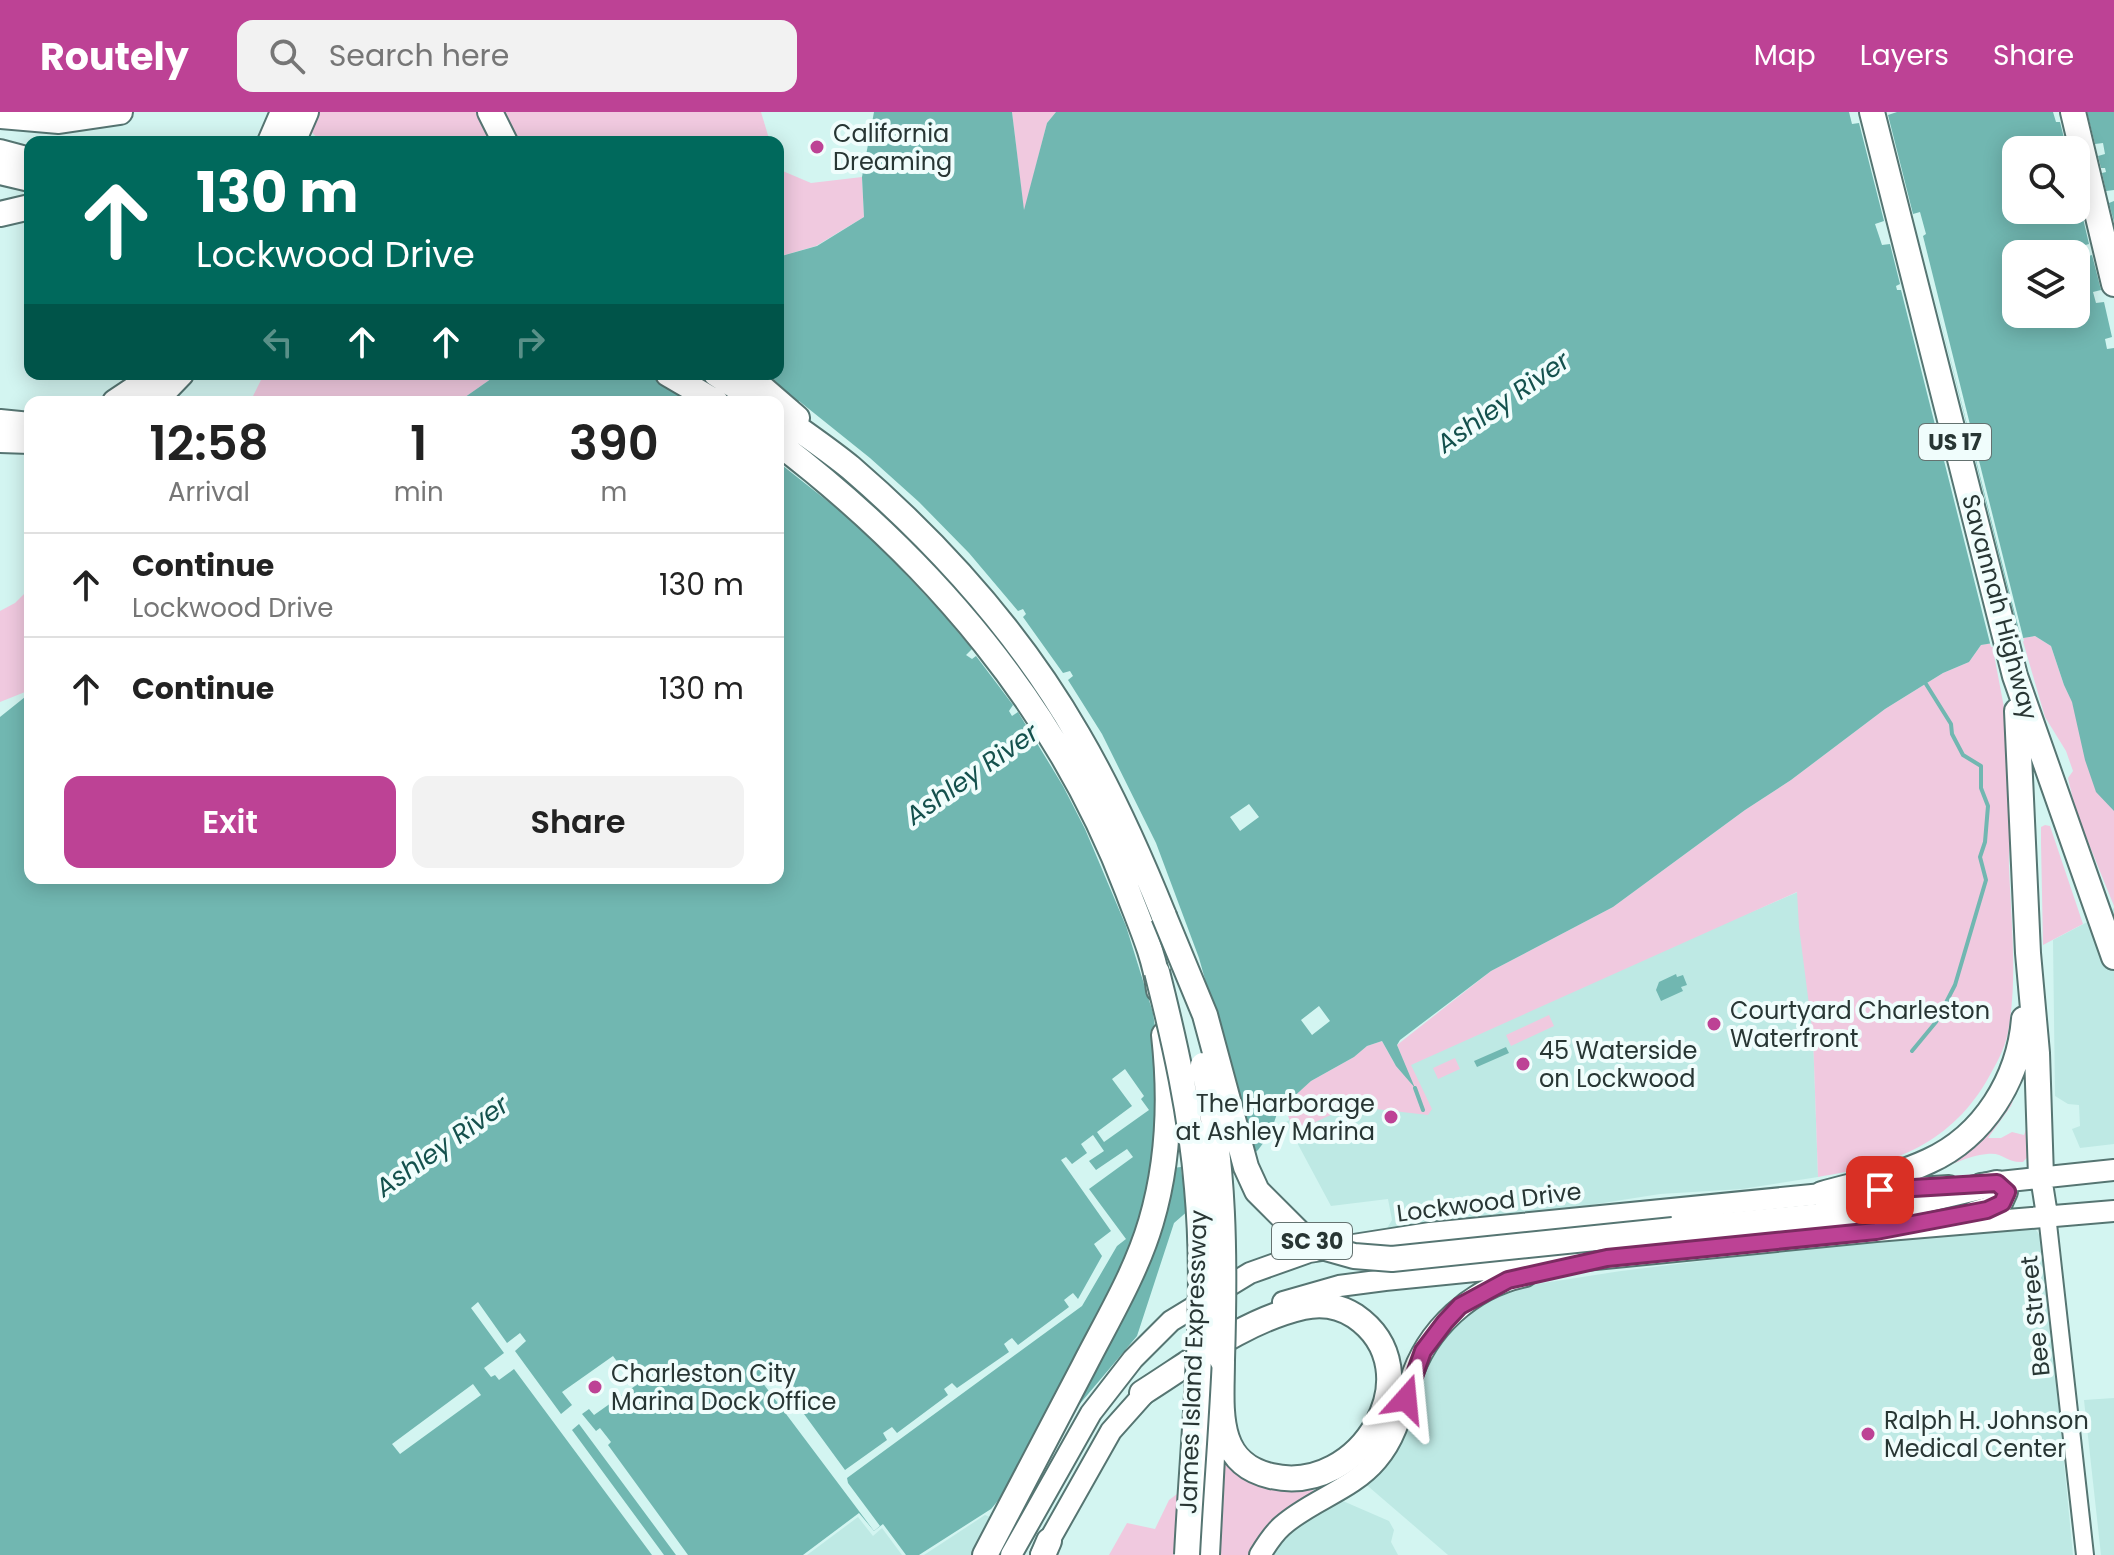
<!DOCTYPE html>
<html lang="en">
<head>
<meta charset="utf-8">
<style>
  :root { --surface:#fff; --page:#f2f2f2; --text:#222; --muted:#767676; --line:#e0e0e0; --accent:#bd4295 }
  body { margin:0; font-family:Poppins,sans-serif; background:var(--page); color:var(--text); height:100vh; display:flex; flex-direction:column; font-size:30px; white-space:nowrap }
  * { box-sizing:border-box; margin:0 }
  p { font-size:26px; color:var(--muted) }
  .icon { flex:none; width:44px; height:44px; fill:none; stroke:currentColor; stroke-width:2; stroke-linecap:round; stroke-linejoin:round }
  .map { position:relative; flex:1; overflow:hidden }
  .side { position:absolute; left:24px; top:284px; width:760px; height:488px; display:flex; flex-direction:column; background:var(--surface); border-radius:16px; box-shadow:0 4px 20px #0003 }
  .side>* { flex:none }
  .banner { position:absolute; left:24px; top:24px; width:760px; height:244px; border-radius:16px; box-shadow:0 4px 20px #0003; background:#00695c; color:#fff; overflow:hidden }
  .controls { position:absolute; left:2002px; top:24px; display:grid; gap:16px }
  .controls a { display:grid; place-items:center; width:88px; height:88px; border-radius:16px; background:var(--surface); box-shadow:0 4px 20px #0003; font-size:40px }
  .pin { position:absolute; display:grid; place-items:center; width:68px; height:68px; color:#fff; margin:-34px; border-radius:16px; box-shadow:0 4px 12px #0006 }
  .me { position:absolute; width:88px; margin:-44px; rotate:18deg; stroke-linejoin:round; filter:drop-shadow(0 0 6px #0008) }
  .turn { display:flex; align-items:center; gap:28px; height:168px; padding:0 40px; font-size:36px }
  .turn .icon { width:104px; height:104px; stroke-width:2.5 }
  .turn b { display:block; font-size:56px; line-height:68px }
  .lanes { display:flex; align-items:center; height:76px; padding:0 40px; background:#0003; justify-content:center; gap:40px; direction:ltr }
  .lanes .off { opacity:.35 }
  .eta { display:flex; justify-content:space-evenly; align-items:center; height:136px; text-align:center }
  .eta b { font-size:48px; font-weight:600; line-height:56px }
  .action { display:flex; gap:16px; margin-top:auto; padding:16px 40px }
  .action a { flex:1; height:92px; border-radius:16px; background:var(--accent); color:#fff; font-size:32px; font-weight:600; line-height:92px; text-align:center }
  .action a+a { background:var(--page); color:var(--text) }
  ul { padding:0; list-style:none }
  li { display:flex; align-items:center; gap:24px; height:104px; padding:0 40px; border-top:2px solid var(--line) }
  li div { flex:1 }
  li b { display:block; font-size:30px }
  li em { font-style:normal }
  header { display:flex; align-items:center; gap:48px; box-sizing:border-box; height:112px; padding:0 40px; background:var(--accent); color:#fff }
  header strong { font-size:38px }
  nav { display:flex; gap:44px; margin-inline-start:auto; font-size:28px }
  .search { width:560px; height:72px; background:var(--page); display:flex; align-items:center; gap:20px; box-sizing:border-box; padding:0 28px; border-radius:16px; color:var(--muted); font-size:30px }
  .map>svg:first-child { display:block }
  .built { fill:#bee9e4 }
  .green { fill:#f0c9df }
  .water { fill:#71b7b1; fill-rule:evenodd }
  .pier { fill:#d3f5f1 }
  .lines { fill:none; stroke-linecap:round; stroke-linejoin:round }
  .stream { stroke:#71b7b1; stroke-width:4 }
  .minor-casing { stroke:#567572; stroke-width:20 }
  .major-casing { stroke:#567572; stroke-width:24 }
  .highway-casing { stroke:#567572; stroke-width:28 }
  .minor { stroke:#fff; stroke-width:16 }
  .major { stroke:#fff; stroke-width:20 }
  .highway { stroke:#fff; stroke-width:24 }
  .highway-bridge-casing { stroke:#567572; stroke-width:28; stroke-linecap:butt }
  .highway-bridge { stroke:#fff; stroke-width:24 }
  .route-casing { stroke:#7b2b61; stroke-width:20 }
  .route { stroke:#bd4295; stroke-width:14 }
  .poi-dot { fill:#bd4295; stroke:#f0fdfc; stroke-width:3 }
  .labels { text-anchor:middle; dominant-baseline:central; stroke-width:8; stroke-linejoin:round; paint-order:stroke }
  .shield { fill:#f0fdfc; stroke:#647270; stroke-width:2 }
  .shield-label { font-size:22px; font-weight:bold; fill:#283634 }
  .poi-label { font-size:24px; fill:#283634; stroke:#f0fdfc; text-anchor:start }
  .street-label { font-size:24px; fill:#283634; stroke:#f0fdfc }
  .water-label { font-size:26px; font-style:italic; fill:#14514d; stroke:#f0fdfc }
</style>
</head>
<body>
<header>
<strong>Routely</strong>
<div class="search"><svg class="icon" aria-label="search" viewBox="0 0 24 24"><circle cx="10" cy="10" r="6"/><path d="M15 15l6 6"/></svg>Search here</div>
<nav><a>Map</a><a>Layers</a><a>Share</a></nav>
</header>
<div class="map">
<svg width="2114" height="1443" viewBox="0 0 2114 1443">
  <rect width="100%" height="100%" fill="#d3f5f1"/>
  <path class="built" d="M 1798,780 L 1813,924 L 1818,1065 L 1742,1077 L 1660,1082 L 1584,1094 L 1386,1118 L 1392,1108 L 1388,1087 L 1331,1094 L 1286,1010 L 1375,960 Z
    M 2114,796 L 2114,1032 L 2080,1036 L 2072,1017 L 2080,1014 L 2079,993 L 2068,992 L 2055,984 L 2053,828 Z
    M 2028,1115 L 2035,1117 L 2042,1126 L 2073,1443 L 1448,1443 L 1362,1369 L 1451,1210 L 1505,1177 L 1621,1159 L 1856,1130 Z
    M 2114,1286 L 2114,1443 L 2101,1443 L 2084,1288 Z
    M 1336,1386 L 1389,1409 L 1394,1418 L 1391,1430 L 1398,1443 L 1267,1443 L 1281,1424 Z
    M 985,1403 L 995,1407 L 976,1443 L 924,1443 Z
    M 858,1405 L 873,1424 L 882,1416 L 902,1443 L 807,1443 Z"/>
  <path class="green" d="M 290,0 L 761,0 L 770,30 L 322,30 Z
    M 1012,0 L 1056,0 L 1047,11 L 1024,101 Z
    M 778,57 L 811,71 L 862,65 L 864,105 L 816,134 L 778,145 Z
    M 264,262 L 498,262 L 458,290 L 250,290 Z
    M 30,476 L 30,578 L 0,590 L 0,499 L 15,491 Z
    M 2035,524 L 2051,534 L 2064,573 L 2072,589 L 2079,616 L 2114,699 L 2114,794 L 2076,700 L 2068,666 L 2073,659 L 2066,639 L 2045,605 L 2022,526 Z
    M 1992,531 C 2000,579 2013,627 2012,676 C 2012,702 2008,728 2009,755 C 2011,808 2018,867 2008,920 C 2005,937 1995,954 1986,970 C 1947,1035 1889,1053 1818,1065 L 1813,924 L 1799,815 L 1797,780 L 1411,953 L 1432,997 L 1428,1003 L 1350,994 L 1294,1020 L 1284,993 L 1311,969 L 1354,945 L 1367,934 L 1382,929 L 1396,954 L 1413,973 L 1397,933 L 1491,859 L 1613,795 L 1745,698 L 1791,668 L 1885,597 L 1943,561 L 1969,550 L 1981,533 Z
    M 2045,713 L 2050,714 L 2083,812 L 2043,833 L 2041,731 L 2041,715 Z
    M 1549,903 L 1554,914 L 1511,934 L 1506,923 Z
    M 1455,946 L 1460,957 L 1438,967 L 1433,956 Z
    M 2027,968 L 2031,969 L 2037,1041 L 2031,1041 L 2023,1050 C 2006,1051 2004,1040 1987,1042 C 1967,1043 1949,1056 1930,1059 L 1981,1021 L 2015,974 L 2017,978 L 2011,994 L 1988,1026 L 2001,1026 L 2012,1020 L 2024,1023 L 2030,1007 L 2025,977 Z
    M 1224,1345 L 1311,1374 L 1314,1381 L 1257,1431 L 1250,1443 L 1219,1443 Z
    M 1177,1382 L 1174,1443 L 1109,1443 L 1127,1411 L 1155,1417 L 1169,1388 Z"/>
  <path class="water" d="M 874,0 L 1012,0 L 1024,98 L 1047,11 L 1056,0 L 2114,0 L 2114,699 L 2096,680 L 2085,648 L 2072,590 L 2064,573 L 2051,534 L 2035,524 L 1981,533 L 1969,550 L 1943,561 L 1885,597 L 1791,668 L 1745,698 L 1613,795 L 1491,859 L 1400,928 L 1397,933 L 1415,976 L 1396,954 L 1382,929 L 1367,934 L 1354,945 L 1311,969 L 1278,999 L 1270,1022 L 1258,1038 L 1174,1111 L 1137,1224 L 991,1397 L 919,1443 L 906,1443 L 883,1412 L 874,1419 L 859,1401 L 803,1443 L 0,1443 L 0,605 L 30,581 L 30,766 L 778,766 L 778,290 L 458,290 L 498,262 L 778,262 L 778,145 L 817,134 L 864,105 L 862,65 ZM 2016,38 L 2076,38 L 2076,98 L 2016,98 ZM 2016,142 L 2076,142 L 2076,202 L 2016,202 Z
    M 1676,862 L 1677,865 L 1683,863 L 1687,873 L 1681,875 L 1683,879 L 1661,889 L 1656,878 L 1659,870 Z
    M 1506,935 L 1509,941 L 1477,955 L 1474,949 Z"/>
  <path class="pier" d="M 1849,0 L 1897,0 L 1888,3 L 1913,102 L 1920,100 L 1926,122 L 1923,124 L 2024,529 L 2022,530 L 1931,170 L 2021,530 L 1991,535 L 1901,178 L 1897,178 L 1896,174 L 1900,172 L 1890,132 L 1882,133 L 1875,112 L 1884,109 L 1859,11 L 1852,12 Z
    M 2053,0 L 2087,0 L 2095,32 L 2103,31 L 2105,42 L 2098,44 L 2101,56 L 2105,56 L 2106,60 L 2102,61 L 2106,79 L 2114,78 L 2114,89 L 2109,91 L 2114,110 L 2114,236 L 2107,237 L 2105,227 L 2112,225 L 2104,190 L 2096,191 L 2093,180 L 2101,178 L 2092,143 L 2085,145 L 2082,134 L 2089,132 L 2081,98 L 2074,99 L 2074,98 L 2076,98 L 2076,86 L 2078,85 L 2076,38 L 2067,38 L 2060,10 L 2056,10 Z
    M 799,289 L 870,346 L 919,390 L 969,441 L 1018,499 L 1023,497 L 1026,502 L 1023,505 L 1063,561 L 1070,559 L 1073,564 L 1068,568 L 1102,622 L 1156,731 L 1199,846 L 1241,995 L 1235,1060 L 1182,1064 L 1181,1055 L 1172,1056 L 1155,1043 L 1157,929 L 1153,901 L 1126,814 L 1085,717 L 1063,674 L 1018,600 L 1012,604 L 1009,599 L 1013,593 L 976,544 L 972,547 L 966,543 L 972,537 L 941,500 L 884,439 L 840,399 L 778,350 L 778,319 Z
    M 1249,692 L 1259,705 L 1240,719 L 1230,705 Z
    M 1319,894 L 1330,909 L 1312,923 L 1301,908 Z
    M 1125,957 L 1144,984 L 1141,987 L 1149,998 L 1104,1030 L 1097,1020 L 1132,994 L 1112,967 Z
    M 1093,1023 L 1104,1039 L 1089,1049 L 1096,1058 L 1127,1037 L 1133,1045 L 1089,1077 L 1126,1127 L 1117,1134 L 1082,1194 L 847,1366 L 848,1371 L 880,1414 L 874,1419 L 762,1270 L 774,1261 L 845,1358 L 887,1328 L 883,1321 L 892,1315 L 897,1321 L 948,1283 L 944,1277 L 952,1271 L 957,1276 L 1009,1240 L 1004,1232 L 1009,1228 L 1012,1226 L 1018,1233 L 1069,1195 L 1064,1188 L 1069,1184 L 1073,1181 L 1078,1187 L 1102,1144 L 1094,1132 L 1111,1119 L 1061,1048 L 1066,1045 L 1072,1052 L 1087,1041 L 1081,1032 Z
    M 478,1190 L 507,1231 L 520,1221 L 526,1229 L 515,1239 L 561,1302 L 572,1293 L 562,1280 L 613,1244 L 635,1274 L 594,1303 L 589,1297 L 582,1302 L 596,1319 L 600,1316 L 611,1330 L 608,1333 L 688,1443 L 676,1443 L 579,1312 L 572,1318 L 664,1443 L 652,1443 L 514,1257 L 499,1268 L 495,1263 L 491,1265 L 484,1256 L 504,1241 L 471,1196 Z
    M 473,1272 L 481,1283 L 400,1342 L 392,1332 Z"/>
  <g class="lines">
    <path class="stream" d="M 1912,939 L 1936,910 L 1955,873 L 1986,768 L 1980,745 L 1985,730 L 1988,694 L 1981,676 L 1981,654 L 1963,643 L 1952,622 L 1951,612 L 1926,572
      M 1415,976 L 1423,998"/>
    <defs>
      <path id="minor" d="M 2047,1103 L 2085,1443"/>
      <path id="major" d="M 2041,1065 L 2047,1103
        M 1981,1072 L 2114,1058
        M 1973,1100 L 2002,1091 L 2007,1080 L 1997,1071
        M 1283,1190 L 1339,1174 L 1385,1168 L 1876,1119 L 2114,1099
        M 1011,1443 L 1091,1301 L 1133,1247 L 1171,1209 L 1250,1161 L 1309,1140 L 1430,1121 L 1822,1082 L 1949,1074
        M 1041,1443 L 1111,1319 L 1152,1273
        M 1260,1443 C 1266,1433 1273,1422 1282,1414 C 1311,1388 1352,1378 1377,1348 C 1397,1325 1402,1298 1410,1270 C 1426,1217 1472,1175 1526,1164"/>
      <path id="highway" d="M 490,0 L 505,30
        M 1872,0 L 2015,564 L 2114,845
        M 2073,0 L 2114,172
        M 0,4 L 59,9 L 120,0
        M 270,30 L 283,0
        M 293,30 L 306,0
        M 0,40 L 30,48
        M 0,60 L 30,67
        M 0,102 L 30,95
        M 668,262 L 716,290
        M 716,262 L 758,289
        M 746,262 L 797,306
        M 115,290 L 157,262
        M 154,290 L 181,262
        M 778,302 C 802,320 828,337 851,356 C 939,432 1020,522 1078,623 C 1112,681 1139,742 1164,804
        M 0,310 L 30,313
        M 0,328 L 30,329
        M 778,331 C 931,448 1059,597 1128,780 C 1140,812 1155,844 1159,878
        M 2017,599 L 2028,841 L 2037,941 L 2041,1065
        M 1822,1082 C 1857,1072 1895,1065 1929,1049 C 1984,1024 2019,967 2024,907
        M 1673,1118 L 1882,1098 L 1997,1071
        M 1142,1281 C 1193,1249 1243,1209 1303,1195 C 1321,1191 1340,1194 1355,1204 C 1435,1259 1361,1385 1271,1364 C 1213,1351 1222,1295 1222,1248
        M 985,1443 C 1018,1380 1051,1317 1084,1254 C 1108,1207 1136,1161 1151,1110 C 1169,1049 1171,985 1164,923
        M 1043,1443 L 1049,1429
        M 1207,1443 L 1214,1306"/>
    </defs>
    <use href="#minor" class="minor-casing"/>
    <use href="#major" class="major-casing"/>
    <use href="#highway" class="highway-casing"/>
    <use href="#minor" class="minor"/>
    <use href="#major" class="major"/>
    <use href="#highway" class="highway"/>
    <defs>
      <path id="highway-bridge" d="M 1164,804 L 1205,903 L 1246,1055 L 1257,1079 L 1300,1122 L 1322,1135 L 1354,1144 L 1392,1147 L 1673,1118
        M 1157,860 C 1175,931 1191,1002 1197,1076 C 1208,1195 1193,1324 1187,1443
        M 1203,953 C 1225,1050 1225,1149 1222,1248"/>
    </defs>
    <use href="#highway-bridge" class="highway-bridge-casing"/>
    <use href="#highway-bridge" class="highway-bridge"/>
  </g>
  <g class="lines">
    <defs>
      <path id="route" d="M 1406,1287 L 1423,1239 L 1445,1210 L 1460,1194 L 1508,1168 L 1607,1146 L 1876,1119 L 1987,1098 L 2002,1091 L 2007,1080 L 1997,1071 L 1880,1078"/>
    </defs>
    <use href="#route" class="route-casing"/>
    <use href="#route" class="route"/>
  </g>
  <g class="poi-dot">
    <circle cx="817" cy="35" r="8"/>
    <circle cx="1714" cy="912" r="8"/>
    <circle cx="1523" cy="952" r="8"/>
    <circle cx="1391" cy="1005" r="8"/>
    <circle cx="595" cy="1275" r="8"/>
    <circle cx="1868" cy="1322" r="8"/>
  </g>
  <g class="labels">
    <g class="shield">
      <rect x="1919" y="312" width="72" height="36" rx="6"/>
      <rect x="1272" y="1111" width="80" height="36" rx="6"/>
    </g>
    <g class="shield-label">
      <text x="1955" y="330">US 17</text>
      <text x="1312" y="1129">SC 30</text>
    </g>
    <g class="poi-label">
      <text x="833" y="21">California<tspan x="833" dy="28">Dreaming</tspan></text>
      <text x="1730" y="898">Courtyard Charleston<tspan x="1730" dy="28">Waterfront</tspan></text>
      <text x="1539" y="938">45 Waterside<tspan x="1539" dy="28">on Lockwood</tspan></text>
      <text x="1375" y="991" text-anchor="end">The Harborage<tspan x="1375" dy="28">at Ashley Marina</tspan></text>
      <text x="611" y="1261">Charleston City<tspan x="611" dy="28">Marina Dock Office</tspan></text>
      <text x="1884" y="1308">Ralph H. Johnson<tspan x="1884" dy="28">Medical Center</tspan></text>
    </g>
    <g class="street-label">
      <text transform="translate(2000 495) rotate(75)">Savannah Highway</text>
      <text transform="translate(1489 1090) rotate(-7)">Lockwood Drive</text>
      <text transform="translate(2035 1204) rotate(-96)">Bee Street</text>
      <text transform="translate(1193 1250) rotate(-88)">James Island Expressway</text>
    </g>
    <g class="water-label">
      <text transform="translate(1503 290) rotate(-35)">Ashley River</text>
      <text transform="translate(972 662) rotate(-35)">Ashley River</text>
      <text transform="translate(442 1034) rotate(-35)">Ashley River</text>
    </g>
  </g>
</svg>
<div class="controls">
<a><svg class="icon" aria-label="search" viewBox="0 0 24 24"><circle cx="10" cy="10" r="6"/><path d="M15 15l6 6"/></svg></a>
<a><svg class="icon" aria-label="layers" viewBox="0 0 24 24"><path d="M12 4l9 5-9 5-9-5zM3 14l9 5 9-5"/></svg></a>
</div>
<div class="pin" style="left:1880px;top:1078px;background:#d93025"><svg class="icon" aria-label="arrive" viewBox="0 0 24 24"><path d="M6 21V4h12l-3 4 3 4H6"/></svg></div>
<svg class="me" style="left:1406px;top:1287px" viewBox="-20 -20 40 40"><path d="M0-17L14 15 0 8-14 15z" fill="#bd4295" stroke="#fff" stroke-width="4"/></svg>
<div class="banner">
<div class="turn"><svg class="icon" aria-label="ahead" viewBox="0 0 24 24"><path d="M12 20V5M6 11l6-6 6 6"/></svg><div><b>130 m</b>Lockwood Drive</div></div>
<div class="lanes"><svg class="icon off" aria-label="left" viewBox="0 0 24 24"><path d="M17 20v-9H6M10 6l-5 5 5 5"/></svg><svg class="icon" aria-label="ahead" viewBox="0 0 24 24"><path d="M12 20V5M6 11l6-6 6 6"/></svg><svg class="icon" aria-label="ahead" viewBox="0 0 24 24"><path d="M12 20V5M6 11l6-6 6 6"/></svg><svg class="icon off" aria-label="right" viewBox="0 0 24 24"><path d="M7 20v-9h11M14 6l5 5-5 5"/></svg></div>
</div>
<section class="side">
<div class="eta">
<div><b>12:58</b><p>Arrival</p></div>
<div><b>1</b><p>min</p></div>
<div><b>390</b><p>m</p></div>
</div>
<ul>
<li><svg class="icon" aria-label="ahead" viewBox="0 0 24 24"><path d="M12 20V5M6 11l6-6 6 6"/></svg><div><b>Continue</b><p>Lockwood Drive</p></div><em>130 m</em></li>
<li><svg class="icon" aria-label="ahead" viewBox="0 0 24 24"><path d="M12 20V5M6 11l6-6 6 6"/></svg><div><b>Continue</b></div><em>130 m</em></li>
</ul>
<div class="action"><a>Exit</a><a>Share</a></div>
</section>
</div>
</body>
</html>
